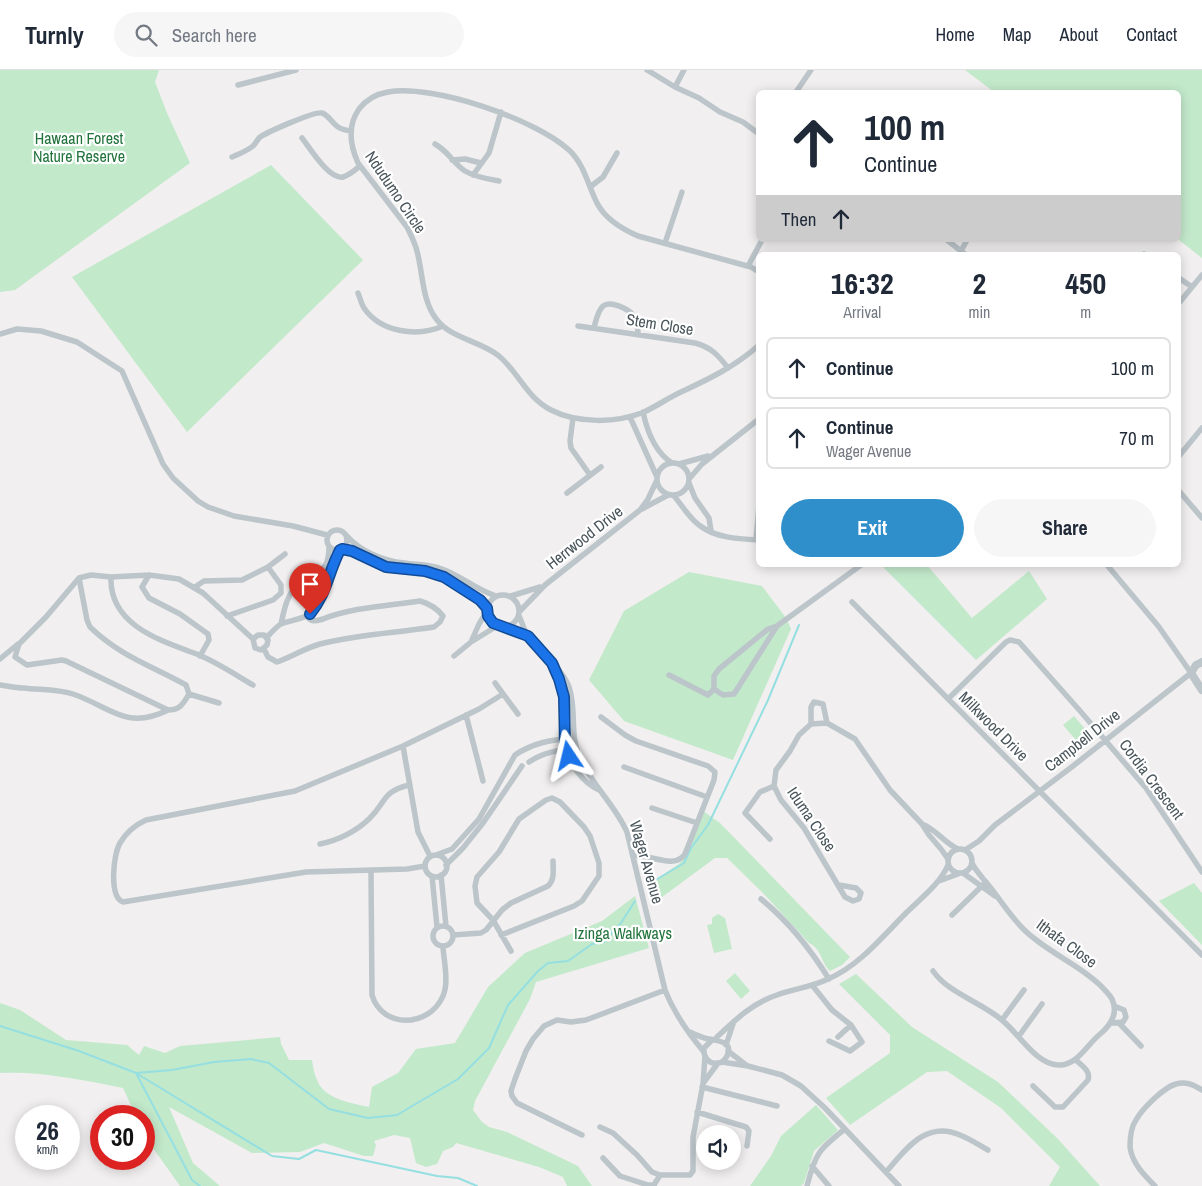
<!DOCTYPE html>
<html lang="en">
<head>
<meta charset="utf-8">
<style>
  :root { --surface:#fff; --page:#f6f6f7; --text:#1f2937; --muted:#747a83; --line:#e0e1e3; --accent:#2f8fcb }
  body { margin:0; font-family:"Archivo Narrow",sans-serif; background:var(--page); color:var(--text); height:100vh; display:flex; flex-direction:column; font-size:19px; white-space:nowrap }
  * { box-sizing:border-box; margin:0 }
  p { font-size:16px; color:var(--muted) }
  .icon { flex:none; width:28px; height:28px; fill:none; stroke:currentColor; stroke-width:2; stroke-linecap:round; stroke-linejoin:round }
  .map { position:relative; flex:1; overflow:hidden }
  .sheet { position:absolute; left:756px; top:182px; width:425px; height:315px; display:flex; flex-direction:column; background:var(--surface); border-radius:8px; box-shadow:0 2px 12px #0003 }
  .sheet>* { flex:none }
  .guide { position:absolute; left:756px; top:20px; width:425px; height:152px; border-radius:8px; box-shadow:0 2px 12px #0003; background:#fff; color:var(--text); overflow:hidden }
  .fabs { position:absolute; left:696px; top:1055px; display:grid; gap:10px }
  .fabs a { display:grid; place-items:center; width:45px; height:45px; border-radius:50%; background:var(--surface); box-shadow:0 2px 12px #0003; font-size:25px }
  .speed { position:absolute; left:15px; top:1035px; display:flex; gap:10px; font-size:25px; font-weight:700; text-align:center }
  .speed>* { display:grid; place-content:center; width:65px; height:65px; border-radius:50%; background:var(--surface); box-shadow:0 2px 12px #0003; line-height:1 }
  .speed small { font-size:12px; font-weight:400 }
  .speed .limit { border:8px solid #d22; background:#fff; color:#111 }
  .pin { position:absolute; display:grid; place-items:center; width:42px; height:42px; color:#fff; margin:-51px -21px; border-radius:50% 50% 50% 0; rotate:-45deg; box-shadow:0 0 5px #0007 }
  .pin .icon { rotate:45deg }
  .me { position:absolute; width:55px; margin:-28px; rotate:350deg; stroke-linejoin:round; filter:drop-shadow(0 0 4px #0008) }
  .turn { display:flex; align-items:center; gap:18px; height:105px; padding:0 25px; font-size:22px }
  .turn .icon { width:65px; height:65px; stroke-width:2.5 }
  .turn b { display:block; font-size:35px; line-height:42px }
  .then { display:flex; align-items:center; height:48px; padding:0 25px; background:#0003; gap:10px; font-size:19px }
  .eta { display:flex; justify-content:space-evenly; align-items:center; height:85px; text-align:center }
  .eta b { font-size:30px; font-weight:800; line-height:35px }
  .cta { display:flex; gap:10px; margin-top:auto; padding:10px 25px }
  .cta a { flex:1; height:58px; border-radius:30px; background:var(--accent); color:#fff; font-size:20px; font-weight:800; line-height:58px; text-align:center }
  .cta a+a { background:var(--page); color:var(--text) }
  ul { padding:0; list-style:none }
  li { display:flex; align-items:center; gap:15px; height:62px; margin:0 10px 8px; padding:0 15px; border:2px solid var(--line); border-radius:8px }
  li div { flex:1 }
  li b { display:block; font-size:19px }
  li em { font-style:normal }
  header { display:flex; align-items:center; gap:30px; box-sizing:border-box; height:70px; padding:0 25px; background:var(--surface); border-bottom:1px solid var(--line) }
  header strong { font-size:24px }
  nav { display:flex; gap:28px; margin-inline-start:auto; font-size:18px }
  .search { width:350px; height:45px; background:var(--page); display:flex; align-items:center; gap:12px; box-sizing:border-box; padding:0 18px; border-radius:28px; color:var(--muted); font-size:19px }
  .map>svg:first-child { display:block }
  .green { fill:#c3e9cb }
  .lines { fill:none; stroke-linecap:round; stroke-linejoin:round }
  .stream { stroke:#95dfe1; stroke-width:2 }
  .minor { stroke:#bcc5ca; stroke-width:5.5 }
  .tertiary { stroke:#bcc5ca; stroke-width:8 }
  .route-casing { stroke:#114b97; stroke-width:12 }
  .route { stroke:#1a73e8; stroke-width:9 }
  .labels { text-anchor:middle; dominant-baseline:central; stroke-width:4.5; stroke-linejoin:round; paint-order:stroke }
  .park-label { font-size:16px; fill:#22733c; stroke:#fff }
  .street-label { font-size:16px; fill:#49555a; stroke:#fff }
</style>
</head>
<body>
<header>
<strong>Turnly</strong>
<div class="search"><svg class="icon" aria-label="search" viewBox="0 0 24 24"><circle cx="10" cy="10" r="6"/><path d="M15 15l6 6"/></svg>Search here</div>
<nav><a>Home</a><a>Map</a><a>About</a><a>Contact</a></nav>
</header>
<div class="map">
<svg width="1202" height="1116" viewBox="0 0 1202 1116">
  <rect width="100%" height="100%" fill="#f1efef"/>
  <path class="green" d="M 0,0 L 159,0 L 155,12 L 167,43 L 190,93 L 15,220 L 0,222 Z
    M 965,0 L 1202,0 L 1202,188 L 1179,170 L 1179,22 L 994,22 Z
    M 271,95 L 363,190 L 187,362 L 72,207 Z
    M 881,495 L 927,495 L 972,548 L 1029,501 L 1047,529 L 976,590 Z
    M 689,502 L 762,516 L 786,548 L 791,559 L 733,690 L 624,651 L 589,610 L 624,541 Z
    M 1074,646 L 1092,667 L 1081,676 L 1063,655 Z
    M 703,741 L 720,753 L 850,887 L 842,895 L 830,901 C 821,893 822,879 809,873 L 764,824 L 727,788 L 715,788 L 658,830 L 655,822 L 648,824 L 646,816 L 679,794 L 684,788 Z
    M 1194,813 L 1202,823 L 1202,875 L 1159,831 Z
    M 635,826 L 649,878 L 536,912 L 530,929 L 475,1031 L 473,1040 L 482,1052 L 489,1057 L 507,1062 L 578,1096 L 592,1116 L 567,1116 L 563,1107 L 539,1097 L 456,1073 L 453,1077 L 443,1081 L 437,1094 L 426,1097 L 416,1093 L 410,1068 L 394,1065 L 374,1071 L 376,1075 L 373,1086 L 364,1086 L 324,1073 L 300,1082 L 252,1083 L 169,1037 L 193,1093 L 220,1116 L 180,1116 L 148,1071 L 144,1063 L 144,1046 L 136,1046 L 123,1018 C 83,1010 41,1001 0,1003 L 0,933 L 20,940 L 66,970 L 127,975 L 139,985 L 144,976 L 165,983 L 180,976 L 280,967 L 281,974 L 289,990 L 312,990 C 313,997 314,1004 317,1010 C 324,1029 351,1033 369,1037 L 372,1017 L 398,1003 L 416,979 L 455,973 L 488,917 L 525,883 L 602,851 Z
    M 718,844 L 725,848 L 732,879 L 714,883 L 707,855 L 712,854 L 712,848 Z
    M 735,903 L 750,921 L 741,929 L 726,911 Z
    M 856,904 L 912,957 L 998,1012 L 1058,1069 L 1100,1116 L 1049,1116 L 1060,1097 L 1001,1038 L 947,1001 L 927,1002 L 850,1055 L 826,1028 L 890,983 L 890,965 L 839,914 Z
    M 816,1035 L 838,1060 L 814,1081 L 804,1113 L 801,1116 L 750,1116 L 771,1086 L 781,1066 Z"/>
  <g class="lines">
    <path class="stream" d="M 649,814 L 684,793 L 691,778 L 708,755 L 768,630 L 799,555
      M 0,956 L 79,981 L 136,1003 L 192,1110 L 200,1116
      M 136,1003 L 172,1000 L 214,992 L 251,989 L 269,993 L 329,1039 L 368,1048 L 397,1045 L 458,1009 L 489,978 L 508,935 L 538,901 L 548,893 L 568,891 L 592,874 L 604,872 L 621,853 L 635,831
      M 136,1003 L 272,1086 L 299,1089 L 316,1080 L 437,1106 L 458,1108 L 477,1116"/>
    <path class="minor" d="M 647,0 L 675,17 L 699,28 L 720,42 L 743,52 L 759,64
      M 238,15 L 296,0
      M 675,17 L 684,0
      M 796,22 L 811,0
      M 302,68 C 310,78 329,110 343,107 C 350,105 355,100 360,96
      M 435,74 C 449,82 453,93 465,101 C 475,107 488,109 499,111
      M 232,87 C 239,84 247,81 253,76 C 256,73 257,70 260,67 C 268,62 314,41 322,43 C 332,46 331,59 351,61
      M 452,90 L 465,89 L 481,93
      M 473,105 L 489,83 L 501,42
      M 590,117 L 603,107 L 617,83
      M 947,170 L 966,185
      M 665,173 L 682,122
      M 961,181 L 967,170
      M 1142,185 L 1144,184 L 1145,185
      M 748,196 L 762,170
      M 759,202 L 751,197 L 638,166 C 622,159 605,149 597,133 C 588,115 584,94 569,80 C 535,49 433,14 388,22 C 376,24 366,30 359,39 C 347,56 350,75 358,93 L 407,157 C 411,165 415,173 417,181 C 423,203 422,232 437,250 C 452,269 481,271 499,286 C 519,303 526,327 551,340 C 578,354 617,353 644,342 C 657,336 668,328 681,322 C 709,309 736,296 759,275
      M 1179,208 L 1192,217
      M 358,223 C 360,228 361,233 364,238 C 381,263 418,267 443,256
      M 1179,233 L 1202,205
      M 578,256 L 695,273 C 711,277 719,286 728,298
      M 594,258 C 596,251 597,242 603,236 C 610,230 629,239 634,246 C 638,251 638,258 638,265
      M 0,264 L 17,259 L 41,261 L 77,272 L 122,301 L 163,394 L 173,408 L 198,431 L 208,437 L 234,446 L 293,456 L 327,465
      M 643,342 C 647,361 655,382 672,393
      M 630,347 L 657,407
      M 573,348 L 570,371 L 571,378 L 590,405
      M 1179,386 L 1202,358
      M657 409a16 16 0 1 1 32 0a16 16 0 1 1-32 0Z
      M 679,394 L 708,386
      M 689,409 L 702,394 L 759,349
      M 689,413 L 695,428 L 709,448 L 711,461
      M 1179,421 L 1202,448
      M 567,423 L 601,397
      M 674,426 C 682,435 689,448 699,455 C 715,468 739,469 759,470
      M 642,439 L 668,425
      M327 470a10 10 0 1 1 20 0a10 10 0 1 1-20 0Z
      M 346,465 C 360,481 383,491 404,493 C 417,495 429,494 442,499 C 462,506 474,519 496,526
      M 756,470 L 759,435
      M 342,479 C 358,482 370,492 386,496 C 398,500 411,500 424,501 C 448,504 472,520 487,538
      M 268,497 L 285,484
      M 149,505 L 142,517 L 149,528 L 180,544 L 208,564 L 209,570 L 200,586
      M 111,507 C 109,556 162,571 199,585 C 218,593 236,605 253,615
      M 79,508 L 87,550 L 90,557 C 120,586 152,596 186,615 L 189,624 C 183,634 180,640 168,640 L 66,591 L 62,590 L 27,595 L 15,587 L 19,574 L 46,547 L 79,508 L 91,505 L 111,507 L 149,505 L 179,509 L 203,523 L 253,569 L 255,578 L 261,580 L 267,575 L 268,570 L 264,565 L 258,565 L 253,569
      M 195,517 L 204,511 L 242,510 L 268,497 L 281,515 L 281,523 L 273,530 L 227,546
      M487 541a16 16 0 1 1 32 0a16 16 0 1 1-32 0Z
      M 511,526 L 540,517
      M 852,532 L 1202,885
      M 520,541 L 545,515 L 640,440 L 648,429 L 657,410
      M 519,546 C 522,552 524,560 528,567 C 540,585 561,596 569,617 C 577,640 569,664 580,688 C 592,715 615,735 627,762 L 665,920 C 674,943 688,963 704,982
      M 281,554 C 284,540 287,523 300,512 C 302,510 307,509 310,507 C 325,501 329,493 329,477
      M 777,556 L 734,624 L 723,625 L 714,619 L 714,606 L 719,599 L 768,559 L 777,556 L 861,495
      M 505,557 L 528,566
      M 267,567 C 271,563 276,557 281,554 C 290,550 303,550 310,543 C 328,527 329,500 340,480
      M 471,572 L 479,554 L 487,541
      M 264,579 L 268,587 L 277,592 C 292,587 305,578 320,574 C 357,564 396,563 434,557 L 440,552 L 443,546 C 437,538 430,534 420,531 C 388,536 353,537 323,549 C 316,551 312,553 306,546
      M 454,586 L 471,572 L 497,556
      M 0,589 L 18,574
      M 553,595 C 558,606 563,616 564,628 C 566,643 562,659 565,675 C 569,694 582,712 599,720
      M 669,605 L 708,625 L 714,619
      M 495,613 L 518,644
      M 0,615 C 8,616 15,618 23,618 C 40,620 57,619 73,624 C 111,637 126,661 168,640
      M 189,624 L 219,633
      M 948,629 L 1006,572 L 1010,570 L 1019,572 L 1081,642 L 1146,718 L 1202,802
      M 466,645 L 483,711
      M 601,647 L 625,665 L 636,671 L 708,696 L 715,702 L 714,710 L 685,784 C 674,800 651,784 634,786
      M 811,654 L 811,637 L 814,632 L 823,634 L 827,653
      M 403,676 L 418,762 L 430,786
      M 529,692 C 544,682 558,680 576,679
      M 624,697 L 707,727
      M 652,738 L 697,753
      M 922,754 C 936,759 944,773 958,779
      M 770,769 L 745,743 L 760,722 L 774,716
      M 320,774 C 339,770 354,763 369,749 C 387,732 381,722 409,715
      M948 791a12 12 0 1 1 24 0a12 12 0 1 1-24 0Z
      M 965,780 L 979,771 L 995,755 L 1073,696 L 1191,603 L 1159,557 L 1107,495
      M 436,785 L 452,779 L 479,749 L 515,685 C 531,674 554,668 573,669
      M425 796a11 11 0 1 1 22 0a11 11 0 1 1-22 0Z
      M 446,795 L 463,778 L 483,753 L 522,696
      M 425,796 L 407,799 L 306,802 L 123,832 C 109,827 113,785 120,773 C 126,763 135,755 146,750 L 295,721 L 403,676 L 479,639 L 503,624
      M 371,801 L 372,925 C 382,959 429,958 443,926 C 449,912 444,892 443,877
      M 963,803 L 995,826
      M 441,805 L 446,856
      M 432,806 L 437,857
      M 939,811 L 958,804
      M 839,815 L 856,818 L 861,823 L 859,829 L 853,831 L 845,827 L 804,758 L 781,730 L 774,716 L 776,700 L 790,681 L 799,665 L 811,654 L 827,653 L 855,669 L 890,720 L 922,754 L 929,765 L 941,779 L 948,789
      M 761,829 C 788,851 811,880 829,909
      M 952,845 L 986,812
      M433 866a10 10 0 1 1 20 0a10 10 0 1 1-20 0Z
      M 453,865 L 481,863 L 486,860 L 502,840 L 511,833 L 548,816 C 555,809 553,801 553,791
      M 501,865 L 574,836 L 582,831 L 599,806 L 599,793 L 590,766 L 584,757 L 560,732 L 552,728 L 546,730 L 519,749 L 499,782 L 477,807 L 475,816 L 477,833 L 493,850 L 511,881
      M 933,901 C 949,924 982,932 1003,951 C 1019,964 1036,994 1058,995 C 1077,996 1086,976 1099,965 C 1110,956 1119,944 1112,929 C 1109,924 1104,919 1100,915 C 1080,896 1056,886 1035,869 C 1017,856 1004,835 990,817 C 984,809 977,803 972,793
      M 812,915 L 832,940 L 851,955 L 862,972 L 850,981 L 829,971
      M 1002,950 L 1024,920
      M 1112,953 L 1123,952 L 1126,947 L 1124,940 L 1114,936
      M 1119,953 L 1141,976
      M 690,962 C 696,965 702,968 709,969 C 717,971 734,971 727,986 C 725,990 722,993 718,993 C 708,995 703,986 704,978 L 712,970
      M 1019,966 L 1042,934
      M 838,967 L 851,955
      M 715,969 C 734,951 752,933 777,925 C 793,919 812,917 828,909 C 859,896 882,867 906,843 C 921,828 940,814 948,795
      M 726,975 L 733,954
      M 728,981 L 746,995
      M 722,992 L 748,996 L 782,1005 L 801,1016 L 825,1038 L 899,1116
      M 704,1012 L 718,993
      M 1033,1016 L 1055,1037 L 1063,1037 L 1088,1010 C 1091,1001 1082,996 1076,990
      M 702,1017 L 777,1036
      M 697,1042 L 746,1057 L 749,1061 L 747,1076
      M 600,1057 L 613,1063 L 637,1085 L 652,1102 L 660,1105 L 690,1105 L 693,1101 L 693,1067 L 703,1014 L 705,986
      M 582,1065 L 517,1033 L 512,1026 L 511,1021 L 515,1009 L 526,981 L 533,969 L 544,956 L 557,950 L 571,952 L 586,950 L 665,920
      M 603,1088 L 620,1106 L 648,1115 L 654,1115 L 660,1105
      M 812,1096 L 829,1116
      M 886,1102 C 906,1079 926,1050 960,1065 C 970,1069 979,1075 988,1080
      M 807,1116 C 815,1084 819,1079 845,1059
      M 1155,1116 C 1144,1105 1132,1093 1130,1077 C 1130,1068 1131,1057 1136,1050 C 1142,1039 1164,1017 1176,1014 C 1186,1011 1194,1015 1202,1020"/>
    <path class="tertiary" d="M 1202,592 L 1196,595 L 1191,603 L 1202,620"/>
  </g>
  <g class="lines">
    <defs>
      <path id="route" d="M 310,544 C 327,523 328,503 340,480 L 342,479 L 352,481 L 386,497 L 425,501 L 444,507 L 480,530 L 487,538 L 488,546 L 493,553 L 528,566 L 552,593 L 559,609 L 564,627 L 565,674 L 569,686"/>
    </defs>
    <use href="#route" class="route-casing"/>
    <use href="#route" class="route"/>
  </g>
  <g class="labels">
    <g class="park-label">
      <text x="79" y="68">Hawaan Forest<tspan x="79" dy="18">Nature Reserve</tspan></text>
      <text x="623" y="863">Izinga Walkways</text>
    </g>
    <g class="street-label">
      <text transform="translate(396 122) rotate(56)">Ndudumo Circle</text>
      <text transform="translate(660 254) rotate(9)">Stem Close</text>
      <text transform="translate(584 467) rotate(-38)">Herrwood Drive</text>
      <text transform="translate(994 656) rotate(45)">Milkwood Drive</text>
      <text transform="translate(1082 670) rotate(-38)">Campbell Drive</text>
      <text transform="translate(1152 709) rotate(53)">Cordia Crescent</text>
      <text transform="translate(812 749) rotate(56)">Iduma Close</text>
      <text transform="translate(647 792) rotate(74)">Wager Avenue</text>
      <text transform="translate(1067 873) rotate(36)">Ithafa Close</text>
    </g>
  </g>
</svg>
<div class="fabs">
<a><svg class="icon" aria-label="sound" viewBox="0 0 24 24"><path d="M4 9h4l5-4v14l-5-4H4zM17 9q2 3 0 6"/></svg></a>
</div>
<div class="speed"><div>26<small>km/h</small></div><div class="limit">30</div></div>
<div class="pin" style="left:310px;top:544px;background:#d93025"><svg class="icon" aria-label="arrive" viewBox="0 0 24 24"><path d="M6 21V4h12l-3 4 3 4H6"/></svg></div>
<svg class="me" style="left:569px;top:686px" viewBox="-20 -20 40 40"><path d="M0-17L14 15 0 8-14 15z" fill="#1a73e8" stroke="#fff" stroke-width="4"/></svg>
<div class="guide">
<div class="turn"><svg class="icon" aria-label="ahead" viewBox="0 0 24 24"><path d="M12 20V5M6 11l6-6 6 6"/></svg><div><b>100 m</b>Continue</div></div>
<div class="then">Then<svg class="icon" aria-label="ahead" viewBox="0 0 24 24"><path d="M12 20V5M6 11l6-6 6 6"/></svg></div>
</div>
<section class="sheet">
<div class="eta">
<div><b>16:32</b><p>Arrival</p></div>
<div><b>2</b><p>min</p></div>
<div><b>450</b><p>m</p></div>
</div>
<ul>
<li><svg class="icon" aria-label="ahead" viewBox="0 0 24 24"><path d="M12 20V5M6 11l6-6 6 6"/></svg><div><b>Continue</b></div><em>100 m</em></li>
<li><svg class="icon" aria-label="ahead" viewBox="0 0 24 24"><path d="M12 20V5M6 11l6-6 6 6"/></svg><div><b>Continue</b><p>Wager Avenue</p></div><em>70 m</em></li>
</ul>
<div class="cta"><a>Exit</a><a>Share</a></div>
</section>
</div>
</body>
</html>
